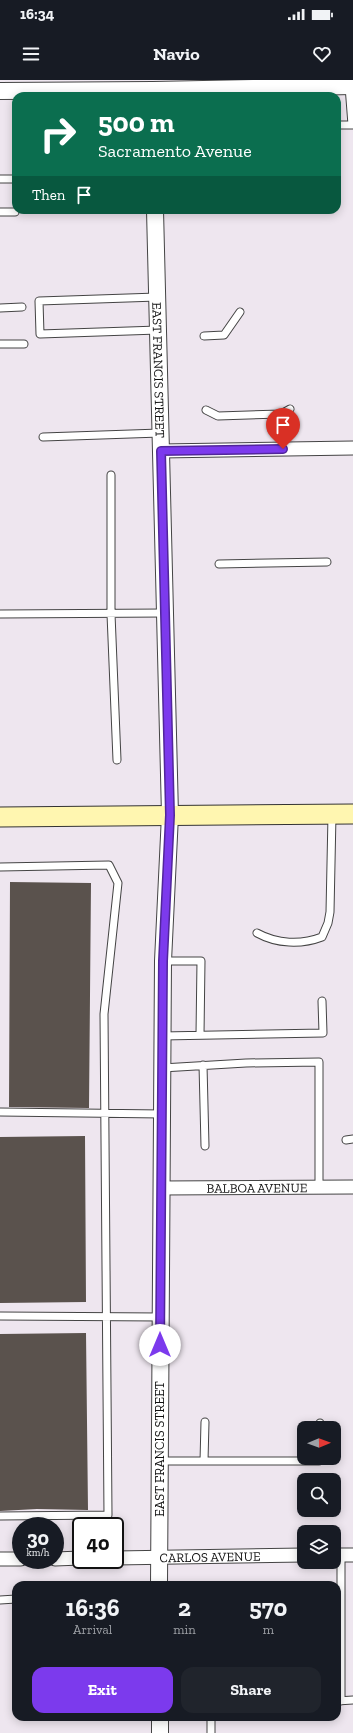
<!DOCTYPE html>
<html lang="en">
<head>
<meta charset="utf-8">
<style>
  :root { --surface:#171b24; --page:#20242c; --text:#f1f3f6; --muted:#9ea1a6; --accent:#7c3aed }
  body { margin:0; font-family:"Zilla Slab",serif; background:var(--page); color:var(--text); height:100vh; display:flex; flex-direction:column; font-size:15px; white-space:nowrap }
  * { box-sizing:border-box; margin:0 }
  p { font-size:13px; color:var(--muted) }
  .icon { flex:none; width:22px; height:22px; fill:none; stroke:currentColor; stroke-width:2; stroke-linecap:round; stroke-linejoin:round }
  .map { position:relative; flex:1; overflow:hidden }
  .drawer { position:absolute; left:12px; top:1501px; width:329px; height:140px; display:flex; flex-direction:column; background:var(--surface); border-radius:12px; box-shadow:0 2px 10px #0003 }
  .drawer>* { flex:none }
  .hud { position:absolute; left:12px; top:12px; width:329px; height:122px; border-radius:12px; box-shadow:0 2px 10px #0003; background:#0b6e4f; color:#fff; overflow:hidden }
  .needle { width:26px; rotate:89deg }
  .tools { position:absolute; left:297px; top:1341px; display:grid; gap:8px }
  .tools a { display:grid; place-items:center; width:44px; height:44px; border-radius:8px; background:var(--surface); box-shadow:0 2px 10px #0003; font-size:20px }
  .speed { position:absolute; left:12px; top:1437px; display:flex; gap:8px; font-size:20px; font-weight:700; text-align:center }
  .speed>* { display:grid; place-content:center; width:52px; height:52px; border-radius:50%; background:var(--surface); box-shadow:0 2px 10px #0003; line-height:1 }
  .speed small { font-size:10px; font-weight:400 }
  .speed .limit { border:2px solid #111; border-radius:6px; background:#fff; color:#111 }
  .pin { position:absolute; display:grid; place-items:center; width:34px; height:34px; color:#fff; margin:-41px -17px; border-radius:50% 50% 50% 0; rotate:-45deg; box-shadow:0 0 4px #0007 }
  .pin .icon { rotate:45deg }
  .me { position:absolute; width:44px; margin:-22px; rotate:0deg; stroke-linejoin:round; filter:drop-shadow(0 0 3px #0008) }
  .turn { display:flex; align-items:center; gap:14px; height:84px; padding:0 20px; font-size:18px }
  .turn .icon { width:52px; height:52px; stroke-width:2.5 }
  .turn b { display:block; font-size:28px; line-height:34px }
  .then { display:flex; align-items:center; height:38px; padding:0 20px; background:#0003; gap:8px; font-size:15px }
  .eta { display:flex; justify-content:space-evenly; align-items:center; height:68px; text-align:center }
  .eta b { font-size:24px; font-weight:700; line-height:28px }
  .cta { display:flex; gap:8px; margin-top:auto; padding:8px 20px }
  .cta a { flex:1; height:46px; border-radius:12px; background:var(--accent); color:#fff; font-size:16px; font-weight:700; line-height:46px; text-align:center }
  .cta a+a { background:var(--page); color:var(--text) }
  .status { display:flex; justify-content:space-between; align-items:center; height:28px; padding:0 20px; background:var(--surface); direction:ltr }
  .status svg { height:11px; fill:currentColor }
  header { display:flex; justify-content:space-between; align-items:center; height:52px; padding:0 20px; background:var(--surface); font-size:18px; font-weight:700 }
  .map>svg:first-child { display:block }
  .industrial { fill:#eee6ef; fill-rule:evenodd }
  .building { fill:#5a524d }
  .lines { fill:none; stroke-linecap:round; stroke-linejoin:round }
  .service-casing { stroke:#444; stroke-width:9 }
  .minor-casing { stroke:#444; stroke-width:15 }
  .tertiary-casing { stroke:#444; stroke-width:18 }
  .secondary-casing { stroke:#333; stroke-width:21 }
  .service { stroke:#fff; stroke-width:7 }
  .minor { stroke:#fff; stroke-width:13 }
  .tertiary { stroke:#fff; stroke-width:16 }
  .secondary { stroke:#fff6b0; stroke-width:19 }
  .route-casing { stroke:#51269a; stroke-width:10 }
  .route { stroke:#7c3aed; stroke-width:7 }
  .labels { text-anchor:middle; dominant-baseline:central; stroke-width:4; stroke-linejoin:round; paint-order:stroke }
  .street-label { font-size:13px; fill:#111; stroke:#fff }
</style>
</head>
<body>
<div class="status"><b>16:34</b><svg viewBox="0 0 49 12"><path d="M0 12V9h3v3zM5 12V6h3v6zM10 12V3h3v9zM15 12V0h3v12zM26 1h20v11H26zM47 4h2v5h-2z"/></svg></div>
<header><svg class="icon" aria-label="menu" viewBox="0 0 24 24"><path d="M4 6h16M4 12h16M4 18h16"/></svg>Navio<svg class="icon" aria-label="heart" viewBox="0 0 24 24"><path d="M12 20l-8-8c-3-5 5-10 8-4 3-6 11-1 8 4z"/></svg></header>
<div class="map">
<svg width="353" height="1653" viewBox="0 0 353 1653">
  <rect width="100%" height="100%" fill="#fffdf5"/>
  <path class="industrial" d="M 0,0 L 353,0 L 353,1653 L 0,1653 ZM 16,16 L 337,16 L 337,130 L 16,130 ZM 304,1348 L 334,1348 L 334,1378 L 304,1378 ZM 304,1400 L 334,1400 L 334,1430 L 304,1430 ZM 21,1446 L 55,1446 L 55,1480 L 21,1480 ZM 81,1446 L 115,1446 L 115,1480 L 81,1480 ZM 304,1452 L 334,1452 L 334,1482 L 304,1482 ZM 16,1505 L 337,1505 L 337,1637 L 16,1637 Z"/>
  <path class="building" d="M 10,802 L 91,803 L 89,1028 L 9,1027 Z
    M 85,1056 L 86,1222 L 0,1223 L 0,1057 Z
    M 86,1253 L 88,1430 L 37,1429 L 0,1431 L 0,1254 Z"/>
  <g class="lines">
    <defs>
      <path id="service" d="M 349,6 L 352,45
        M 337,45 L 353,45
        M 0,99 L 12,99
        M 0,132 L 15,132
        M 157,217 L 39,221 L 40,254 L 158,250
        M 0,228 L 22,227
        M 204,256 L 224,255 L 240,232
        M 0,264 L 24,264
        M 206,330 L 218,336 L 281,334 L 290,329
        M 43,357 L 160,353
        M 111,395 L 111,534 L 117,680
        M 219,484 L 327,482
        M 0,534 L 165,533
        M 0,787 L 109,785 L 118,803 L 104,934 L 108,1435 L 0,1436
        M 257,853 C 277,864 301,865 322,857 L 328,843 L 330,832 L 332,735
        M 163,881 L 201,881 L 200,955
        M 162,956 L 323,953 L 322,921
        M 203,985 L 205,1066
        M 162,988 L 246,983 L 319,982 L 319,1107
        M 0,1032 L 162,1034
        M 346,1060 L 353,1059
        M 0,1236 L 160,1237
        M 320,1348 L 320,1343
        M 160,1381 L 204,1381 L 205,1342
        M 204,1381 L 319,1381 L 319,1378
        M 341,1475 L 341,1621
        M 0,1520 L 16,1519
        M 337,1621 L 353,1620
        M 211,1637 L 211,1653"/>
      <g id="minor">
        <path d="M 161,371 L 353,368"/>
        <path id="s1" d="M 161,1108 L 353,1107"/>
        <path d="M 334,1475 L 353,1475"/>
        <path id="s2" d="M 115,1478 L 304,1475"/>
        <path d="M 0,1479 L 21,1479"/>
        <path d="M 55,1479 L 81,1478"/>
      </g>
      <g id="tertiary">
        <path d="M 0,11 L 153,10 L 353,6"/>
        <path id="s3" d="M 155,130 L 170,735 L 163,881 L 159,1505"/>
        <path d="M 160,1637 L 160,1653"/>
      </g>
      <path id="secondary" d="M 0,737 L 353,734"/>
    </defs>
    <use href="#service" class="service-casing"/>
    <use href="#minor" class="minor-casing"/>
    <use href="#tertiary" class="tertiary-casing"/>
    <use href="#secondary" class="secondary-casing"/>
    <use href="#service" class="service"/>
    <use href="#minor" class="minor"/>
    <use href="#tertiary" class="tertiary"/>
    <use href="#secondary" class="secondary"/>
  </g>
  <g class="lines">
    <defs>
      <path id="route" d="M 160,1265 L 163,881 L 170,735 L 161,371 L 283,369"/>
    </defs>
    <use href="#route" class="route-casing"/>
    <use href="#route" class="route"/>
  </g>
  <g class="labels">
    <g class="street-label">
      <text stroke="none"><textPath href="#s3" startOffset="160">EAST FRANCIS STREET</textPath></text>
      <text stroke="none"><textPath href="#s1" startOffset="96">BALBOA AVENUE</textPath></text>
      <text transform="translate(159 1369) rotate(-90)">EAST FRANCIS STREET</text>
      <text stroke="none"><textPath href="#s2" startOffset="95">CARLOS AVENUE</textPath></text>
    </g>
  </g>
</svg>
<div class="tools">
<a><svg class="needle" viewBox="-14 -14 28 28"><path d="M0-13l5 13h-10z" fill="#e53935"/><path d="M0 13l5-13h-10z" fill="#9ea1a6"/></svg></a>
<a><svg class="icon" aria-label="search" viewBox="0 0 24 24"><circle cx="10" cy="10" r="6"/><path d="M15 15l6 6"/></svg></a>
<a><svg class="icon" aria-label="layers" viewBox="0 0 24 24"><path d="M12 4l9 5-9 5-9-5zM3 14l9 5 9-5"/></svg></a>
</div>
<div class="speed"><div>30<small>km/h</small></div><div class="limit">40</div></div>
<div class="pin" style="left:283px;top:369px;background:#d93025"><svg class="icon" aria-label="arrive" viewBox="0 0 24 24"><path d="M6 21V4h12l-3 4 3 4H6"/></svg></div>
<svg class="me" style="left:160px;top:1265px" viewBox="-20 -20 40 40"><circle r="19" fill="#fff"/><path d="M0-13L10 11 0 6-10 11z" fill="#7c3aed"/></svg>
<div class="hud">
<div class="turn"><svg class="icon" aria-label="right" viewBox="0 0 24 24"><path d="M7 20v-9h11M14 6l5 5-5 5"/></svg><div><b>500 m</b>Sacramento Avenue</div></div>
<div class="then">Then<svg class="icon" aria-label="arrive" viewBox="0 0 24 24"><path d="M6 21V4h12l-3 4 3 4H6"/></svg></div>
</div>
<section class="drawer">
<div class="eta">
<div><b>16:36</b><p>Arrival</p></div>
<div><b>2</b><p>min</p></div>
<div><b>570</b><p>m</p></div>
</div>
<div class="cta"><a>Exit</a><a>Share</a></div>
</section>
</div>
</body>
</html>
